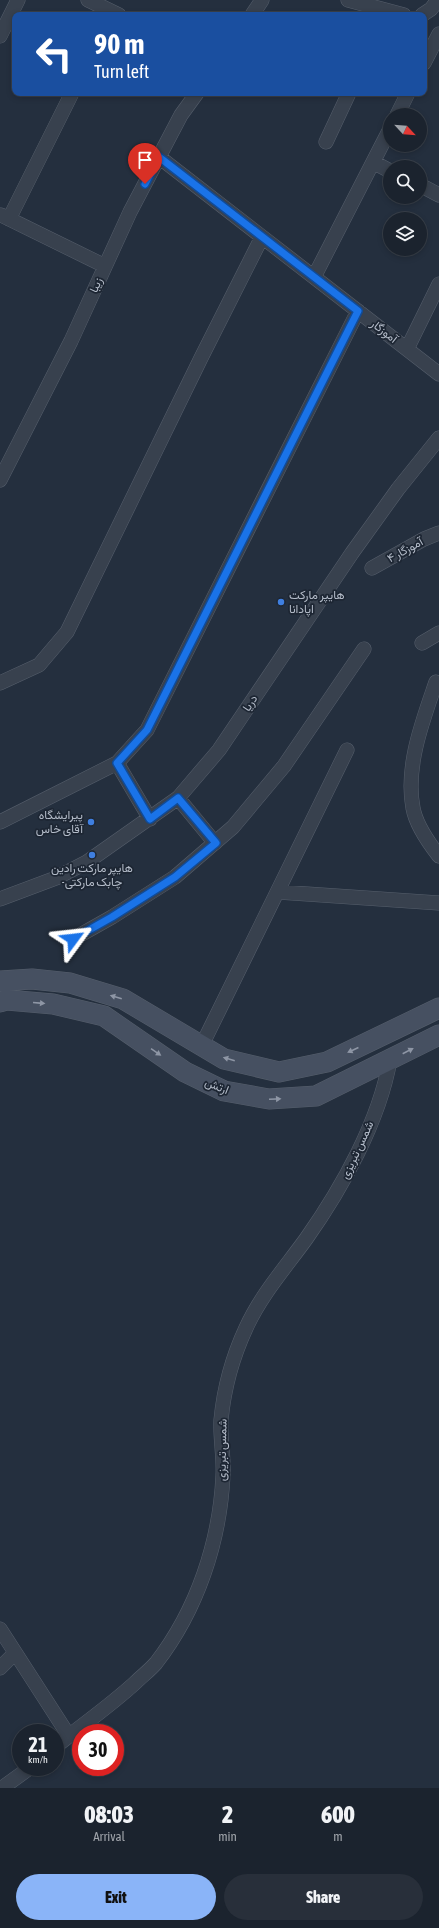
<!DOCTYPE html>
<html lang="en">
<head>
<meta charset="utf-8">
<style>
  :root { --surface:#1b232e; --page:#282f3a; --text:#f1f3f6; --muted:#a0a4aa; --line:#39404a; --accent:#8ab4f8 }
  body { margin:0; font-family:"Asap Condensed",Vazirmatn,sans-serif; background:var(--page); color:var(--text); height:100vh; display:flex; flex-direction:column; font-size:15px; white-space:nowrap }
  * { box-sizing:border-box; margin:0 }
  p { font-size:13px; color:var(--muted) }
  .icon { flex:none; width:22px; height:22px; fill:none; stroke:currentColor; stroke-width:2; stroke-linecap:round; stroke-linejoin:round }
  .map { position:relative; height:1788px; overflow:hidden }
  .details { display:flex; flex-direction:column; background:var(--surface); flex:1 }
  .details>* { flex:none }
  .banner { position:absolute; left:12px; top:12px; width:415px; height:84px; border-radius:8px; box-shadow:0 2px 6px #0003,0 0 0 1px var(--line); background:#1a4fa0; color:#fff; overflow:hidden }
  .needle { width:26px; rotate:116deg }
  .tools { position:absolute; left:383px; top:108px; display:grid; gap:8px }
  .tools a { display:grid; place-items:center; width:44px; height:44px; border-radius:50%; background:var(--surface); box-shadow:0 2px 6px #0003,0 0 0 1px var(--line); font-size:20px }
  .speed { position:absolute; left:12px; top:1724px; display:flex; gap:8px; font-size:20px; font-weight:700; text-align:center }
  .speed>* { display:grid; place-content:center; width:52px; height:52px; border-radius:50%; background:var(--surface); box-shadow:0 2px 6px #0003,0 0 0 1px var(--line); line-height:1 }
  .speed small { font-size:10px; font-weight:400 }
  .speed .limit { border:6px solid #d22; background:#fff; color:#111 }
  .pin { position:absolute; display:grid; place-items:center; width:34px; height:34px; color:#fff; margin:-41px -17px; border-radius:50% 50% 50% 0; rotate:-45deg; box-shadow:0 0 4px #0007 }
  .pin .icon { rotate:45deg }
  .me { position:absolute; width:44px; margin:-22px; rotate:60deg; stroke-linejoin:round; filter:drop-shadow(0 0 3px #0008) }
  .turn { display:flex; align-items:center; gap:14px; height:84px; padding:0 16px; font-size:18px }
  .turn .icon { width:52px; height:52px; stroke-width:2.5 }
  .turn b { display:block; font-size:28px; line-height:34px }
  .eta { display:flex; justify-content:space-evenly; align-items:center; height:68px; text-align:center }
  .eta b { font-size:24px; font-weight:800; line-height:28px }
  .cta { display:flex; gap:8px; margin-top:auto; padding:8px 16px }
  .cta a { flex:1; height:46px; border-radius:24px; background:var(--accent); color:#111; font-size:16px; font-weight:800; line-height:46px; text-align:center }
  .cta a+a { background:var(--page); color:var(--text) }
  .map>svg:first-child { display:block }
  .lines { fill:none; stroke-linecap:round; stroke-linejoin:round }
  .minor-casing { stroke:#565f6c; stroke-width:15 }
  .secondary-casing { stroke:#565f6c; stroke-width:21 }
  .minor { stroke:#38414e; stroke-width:14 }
  .secondary { stroke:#465061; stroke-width:20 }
  .oneway { fill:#8e96a5 }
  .route-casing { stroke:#114b97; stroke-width:10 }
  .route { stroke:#1a73e8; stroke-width:7 }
  .shop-dot { fill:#3f7fe0; stroke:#1d2633; stroke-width:1.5 }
  .labels { text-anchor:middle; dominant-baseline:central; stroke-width:3.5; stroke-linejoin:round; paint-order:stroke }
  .street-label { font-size:12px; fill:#b4bcc9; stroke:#1d2633 }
  .poi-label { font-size:12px; fill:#b4bcc9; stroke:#1d2633; text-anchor:start }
</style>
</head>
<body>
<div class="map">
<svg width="439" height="1788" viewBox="0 0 439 1788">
  <rect width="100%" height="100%" fill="#242f3e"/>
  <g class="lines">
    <defs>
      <path id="minor" d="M 88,0 L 119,15
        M 348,0 L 404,15
        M 252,15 L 262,0
        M 422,15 L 431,9 L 438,0
        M 0,36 L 18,0
        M 424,63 L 439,34
        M 397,115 L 408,93
        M 326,142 L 349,93
        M 159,157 L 439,374
        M 373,162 L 390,171
        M 420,185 L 439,195
        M 1,215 L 105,266
        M 9,219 L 72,93
        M 314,277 L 390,129
        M 407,349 L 439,284
        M 0,480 L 71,341 L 130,212 L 181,115 L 197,93
        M 372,568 L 424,539 L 439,533
        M 422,643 L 439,633
        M 436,682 C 423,720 405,766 413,808 C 416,825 428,842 439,856
        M 0,683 L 39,665 L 67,632 L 201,358 L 262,237
        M 117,763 L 150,819
        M 178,798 L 215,843
        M 0,822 L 117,763 L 147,730 L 358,311
        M 278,892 L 439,903
        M 0,899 L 56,878 L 87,862 L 178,798 L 219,750 L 352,553 L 398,489 L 439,438
        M 73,939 L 112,917 L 175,877 L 233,827 L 284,766 L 364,649
        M 202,1045 L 347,750
        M 0,1629 L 69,1736
        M 0,1668 L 15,1653
        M 55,1747 C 82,1725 110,1706 136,1682 C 142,1676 150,1670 156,1663 C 197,1610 220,1542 223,1475 C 224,1457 220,1438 221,1420 C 224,1388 233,1356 246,1328 C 261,1295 285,1268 306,1239 C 342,1188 379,1122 390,1060
        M 2,1788 L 31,1767"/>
      <path id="secondary" d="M 0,981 L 32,979 L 70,983 L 123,999 L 224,1059 L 279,1072 L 327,1062 L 439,1008
        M 0,1002 L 7,1000 L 53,1004 L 104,1016 L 185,1072 L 224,1091 L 269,1099 L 316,1096 L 439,1035"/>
    </defs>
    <use href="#minor" class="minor-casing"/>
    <use href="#secondary" class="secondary-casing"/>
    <use href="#minor" class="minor"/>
    <use href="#secondary" class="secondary"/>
  </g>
  <defs><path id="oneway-solid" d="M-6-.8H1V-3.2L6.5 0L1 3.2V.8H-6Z"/></defs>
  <g class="oneway">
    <use href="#oneway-solid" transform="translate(116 997) rotate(-164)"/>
    <use href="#oneway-solid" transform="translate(39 1003) rotate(5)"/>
    <use href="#oneway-solid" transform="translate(353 1050) rotate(155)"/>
    <use href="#oneway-solid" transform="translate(408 1051) rotate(-27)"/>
    <use href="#oneway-solid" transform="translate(156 1052) rotate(34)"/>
    <use href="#oneway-solid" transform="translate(229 1059) rotate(-164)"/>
    <use href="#oneway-solid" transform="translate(275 1099) rotate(-3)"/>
  </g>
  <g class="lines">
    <defs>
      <path id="route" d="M 73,939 L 112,917 L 175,877 L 216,843 L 178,798 L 150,819 L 117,763 L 147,730 L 358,311 L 159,157 L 145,184"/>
    </defs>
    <use href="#route" class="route-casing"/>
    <use href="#route" class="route"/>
  </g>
  <g class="shop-dot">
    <circle cx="281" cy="602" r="4"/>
    <circle cx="91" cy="822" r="4"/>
    <circle cx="92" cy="855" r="4"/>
  </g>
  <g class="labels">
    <g class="street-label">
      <text transform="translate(96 285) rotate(-65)">زیبا</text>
      <text transform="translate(384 331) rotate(38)">آموزگار</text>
      <text transform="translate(405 550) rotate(-29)">آموزگار ۴</text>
      <text transform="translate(250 703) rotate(-56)">دریا</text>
      <text transform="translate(217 1086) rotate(22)">ارتش</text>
      <text transform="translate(357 1150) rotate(-65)">شمس تبریزی</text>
      <text transform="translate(222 1450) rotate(-89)">شمس تبریزی</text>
    </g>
    <g class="poi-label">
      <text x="289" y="595">هایپر مارکت<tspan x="289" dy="14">اپادانا</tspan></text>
      <text x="83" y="815" text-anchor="end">پیرایشگاه<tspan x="83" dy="14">آقای خاس</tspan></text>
      <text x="92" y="868" text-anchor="middle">هایپر مارکت رادین<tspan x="92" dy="14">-چابک مارکتی</tspan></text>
    </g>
  </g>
</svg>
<div class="tools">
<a><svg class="needle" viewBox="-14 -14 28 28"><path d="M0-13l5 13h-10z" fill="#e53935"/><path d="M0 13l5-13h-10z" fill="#a0a4aa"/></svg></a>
<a><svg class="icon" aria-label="search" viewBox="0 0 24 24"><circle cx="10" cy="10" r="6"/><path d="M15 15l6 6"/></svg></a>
<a><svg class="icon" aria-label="layers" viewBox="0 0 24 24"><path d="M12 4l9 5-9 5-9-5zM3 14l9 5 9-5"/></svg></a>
</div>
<div class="speed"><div>21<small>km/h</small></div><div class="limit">30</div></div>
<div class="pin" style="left:145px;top:184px;background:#d93025"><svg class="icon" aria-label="arrive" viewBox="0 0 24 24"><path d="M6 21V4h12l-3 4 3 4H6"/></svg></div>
<svg class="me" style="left:73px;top:939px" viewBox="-20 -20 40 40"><path d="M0-17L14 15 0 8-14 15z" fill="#1a73e8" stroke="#fff" stroke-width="4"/></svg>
<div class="banner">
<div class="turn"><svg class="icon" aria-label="left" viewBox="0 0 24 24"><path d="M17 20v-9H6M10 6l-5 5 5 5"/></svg><div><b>90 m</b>Turn left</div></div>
</div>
</div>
<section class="details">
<div class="eta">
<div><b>08:03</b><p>Arrival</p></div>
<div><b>2</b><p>min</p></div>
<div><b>600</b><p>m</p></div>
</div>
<div class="cta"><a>Exit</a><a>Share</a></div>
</section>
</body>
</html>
